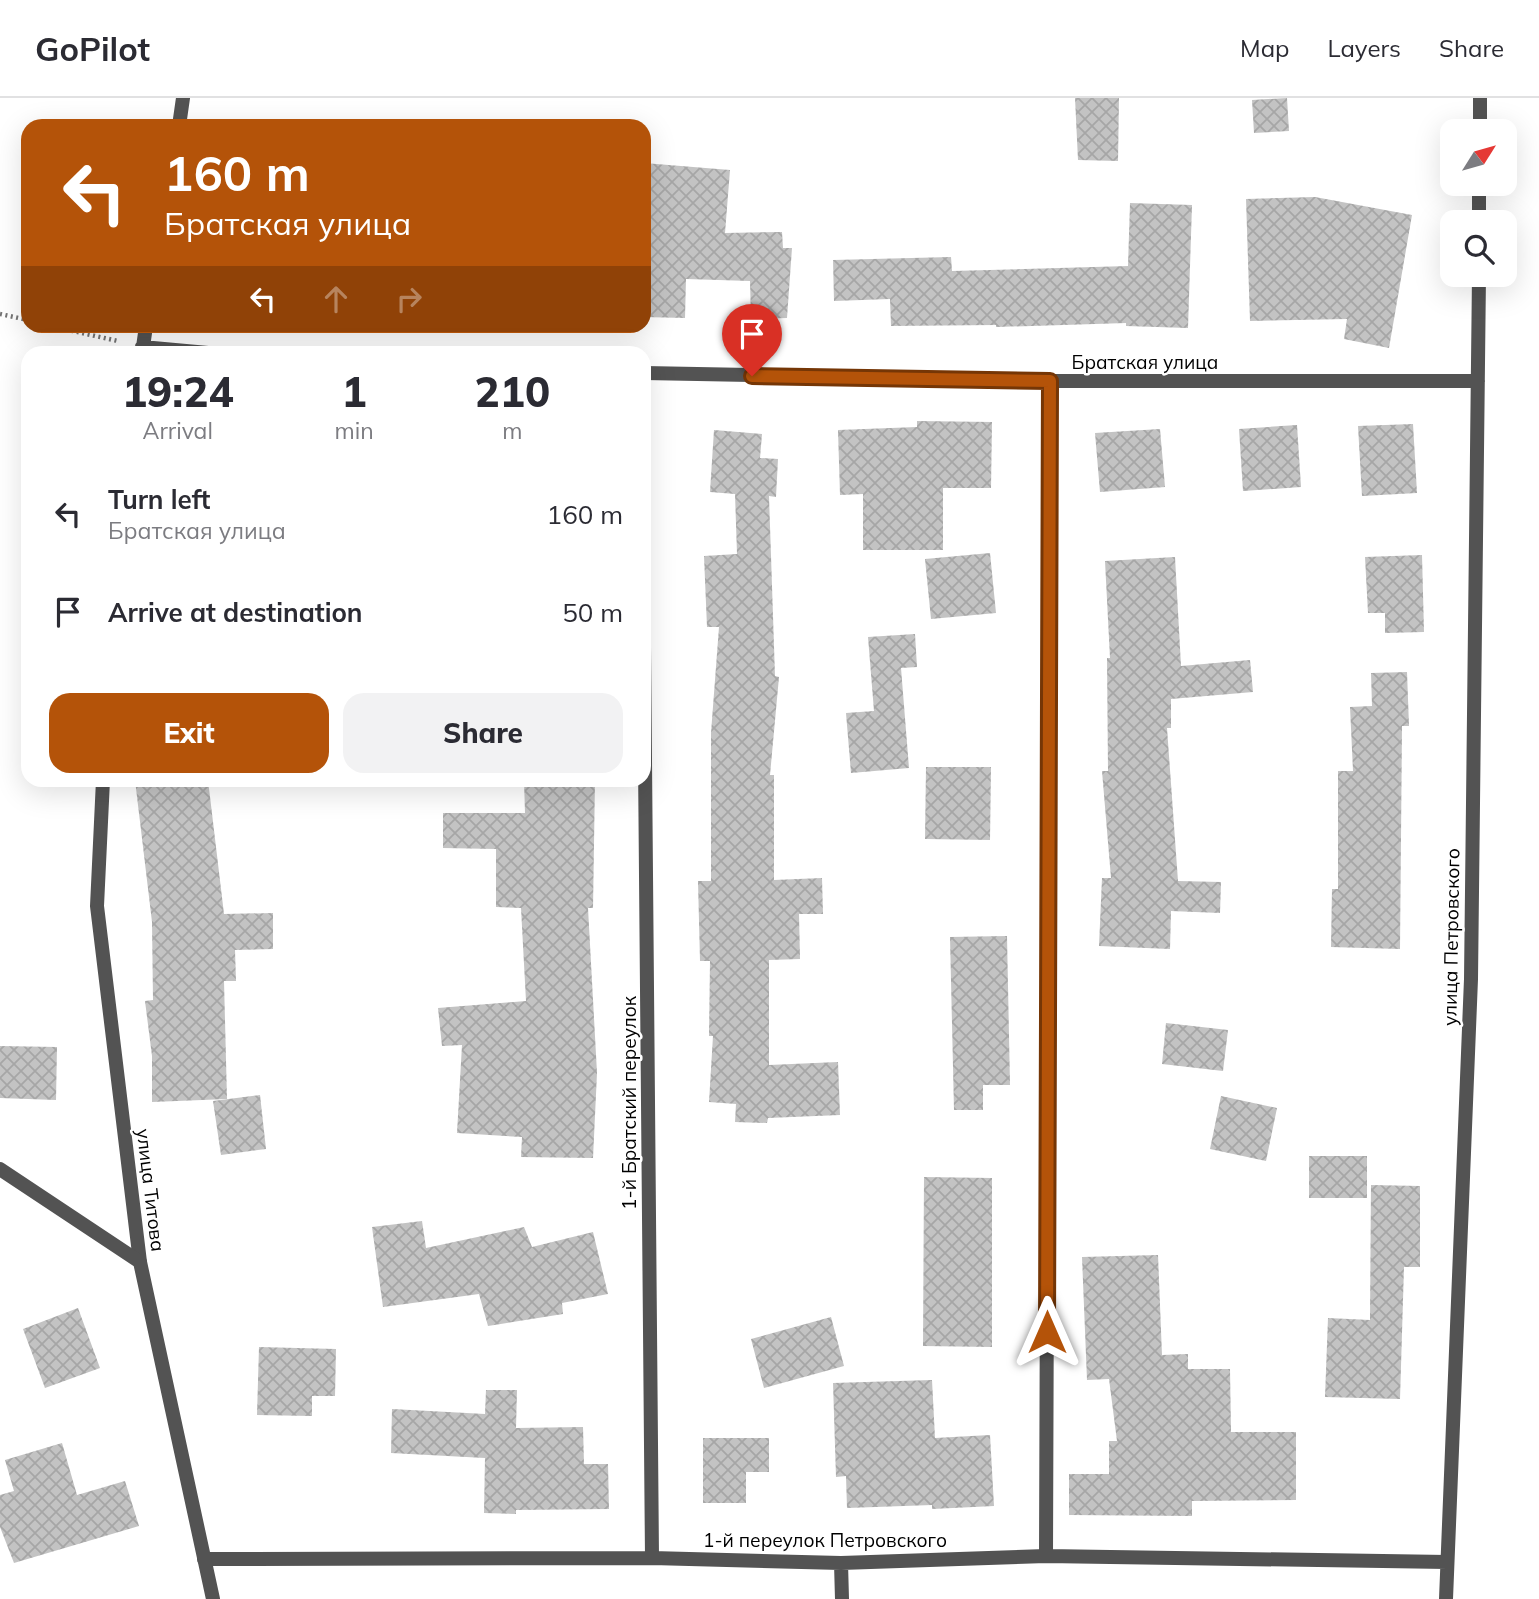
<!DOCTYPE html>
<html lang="en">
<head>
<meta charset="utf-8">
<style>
  :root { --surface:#fff; --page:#f2f2f3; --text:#2b2b33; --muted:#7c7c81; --line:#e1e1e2; --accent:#b45309 }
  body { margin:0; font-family:Mulish,sans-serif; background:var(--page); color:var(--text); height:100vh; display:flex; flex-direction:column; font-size:26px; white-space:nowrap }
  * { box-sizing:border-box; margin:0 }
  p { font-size:23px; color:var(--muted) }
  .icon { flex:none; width:38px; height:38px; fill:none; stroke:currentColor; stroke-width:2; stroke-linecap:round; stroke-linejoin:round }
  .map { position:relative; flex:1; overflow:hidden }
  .drawer { position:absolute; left:21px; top:248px; width:630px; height:441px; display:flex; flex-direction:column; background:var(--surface); border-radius:21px; box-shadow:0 7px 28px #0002 }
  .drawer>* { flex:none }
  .guide { position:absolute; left:21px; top:21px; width:630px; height:214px; border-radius:21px; box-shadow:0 7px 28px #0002; background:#b45309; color:#fff; overflow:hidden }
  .needle { width:46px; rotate:53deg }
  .tools { position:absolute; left:1440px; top:21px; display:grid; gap:14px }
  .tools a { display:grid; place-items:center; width:77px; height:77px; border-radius:14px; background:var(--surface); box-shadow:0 7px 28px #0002; font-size:35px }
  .pin { position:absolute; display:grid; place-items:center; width:60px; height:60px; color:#fff; margin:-72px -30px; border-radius:50% 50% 50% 0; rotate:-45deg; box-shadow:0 0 7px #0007 }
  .pin .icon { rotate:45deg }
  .me { position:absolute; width:77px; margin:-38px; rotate:0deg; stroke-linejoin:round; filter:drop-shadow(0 0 5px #0008) }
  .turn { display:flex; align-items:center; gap:24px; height:147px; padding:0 28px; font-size:32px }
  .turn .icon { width:91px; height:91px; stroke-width:2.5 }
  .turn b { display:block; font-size:49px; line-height:60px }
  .lanes { display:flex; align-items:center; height:66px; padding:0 28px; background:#0003; justify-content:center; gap:35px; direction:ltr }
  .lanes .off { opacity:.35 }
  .eta { display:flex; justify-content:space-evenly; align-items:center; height:119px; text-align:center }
  .eta b { font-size:42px; font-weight:800; line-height:49px }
  .cta { display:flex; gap:14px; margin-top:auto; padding:14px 28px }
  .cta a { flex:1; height:80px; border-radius:21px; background:var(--accent); color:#fff; font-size:28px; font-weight:800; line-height:80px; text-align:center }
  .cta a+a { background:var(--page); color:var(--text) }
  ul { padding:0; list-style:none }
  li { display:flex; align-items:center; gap:21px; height:98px; padding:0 28px }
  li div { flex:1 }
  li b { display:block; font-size:26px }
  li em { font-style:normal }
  header { display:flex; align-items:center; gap:42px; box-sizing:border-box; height:98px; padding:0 35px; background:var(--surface); border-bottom:2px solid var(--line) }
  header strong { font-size:33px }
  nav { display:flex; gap:38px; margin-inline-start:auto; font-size:24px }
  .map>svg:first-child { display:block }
  .building { fill:url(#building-cross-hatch) }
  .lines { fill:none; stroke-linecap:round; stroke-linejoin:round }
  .path { stroke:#757575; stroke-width:4.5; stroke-dasharray:2 3.5; stroke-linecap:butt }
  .minor { stroke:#535353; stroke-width:14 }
  .tertiary { stroke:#535353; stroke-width:14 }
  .route-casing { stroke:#753606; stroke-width:18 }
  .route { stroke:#b45309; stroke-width:12 }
  .labels { text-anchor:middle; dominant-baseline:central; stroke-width:5; stroke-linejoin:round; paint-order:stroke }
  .street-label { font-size:19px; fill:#000; stroke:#fff }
</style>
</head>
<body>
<header>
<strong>GoPilot</strong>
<nav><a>Map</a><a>Layers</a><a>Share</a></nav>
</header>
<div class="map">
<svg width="1539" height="1501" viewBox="0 0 1539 1501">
  <defs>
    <pattern id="building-cross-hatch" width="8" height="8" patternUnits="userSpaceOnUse" patternTransform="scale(1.75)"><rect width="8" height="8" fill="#c3c3c3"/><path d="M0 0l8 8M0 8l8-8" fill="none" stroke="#a6a6a6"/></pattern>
  </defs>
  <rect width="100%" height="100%" fill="#fff"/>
  <path class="building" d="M 1075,0 L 1119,0 L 1118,63 L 1078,62 Z
    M 1287,0 L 1289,33 L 1254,35 L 1252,2 Z
    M 644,65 L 730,72 L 725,135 L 782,134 L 783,150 L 792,150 L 787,220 L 751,221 L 750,183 L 686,181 L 685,220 L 644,219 Z
    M 1315,99 L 1412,117 L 1389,250 L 1344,241 L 1347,221 L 1250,223 L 1246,101 Z
    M 1130,105 L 1192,107 L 1188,230 L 1126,228 L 1126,225 L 996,229 L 996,227 L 891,228 L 890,201 L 834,203 L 833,162 L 951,159 L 952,173 L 1128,168 Z
    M 917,323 L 992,324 L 991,390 L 943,390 L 943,452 L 863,452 L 863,396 L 840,397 L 838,332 L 917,329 Z
    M 1413,326 L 1417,395 L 1362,398 L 1358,328 Z
    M 1297,327 L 1301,389 L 1243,393 L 1239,331 Z
    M 1160,331 L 1165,389 L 1100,394 L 1095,335 Z
    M 714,332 L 762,336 L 760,360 L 778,361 L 776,399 L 769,398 L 775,578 L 779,579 L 770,677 L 774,677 L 774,782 L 822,780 L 823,816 L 799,816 L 800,861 L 769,862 L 769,967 L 838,964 L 840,1017 L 768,1020 L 767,1025 L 735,1024 L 736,1006 L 709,1004 L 713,938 L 709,938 L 710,863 L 700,863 L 698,783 L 711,783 L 711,635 L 719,529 L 707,529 L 704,458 L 737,456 L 735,396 L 710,394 Z
    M 990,455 L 996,515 L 931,521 L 925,461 Z
    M 1422,457 L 1424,534 L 1385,535 L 1385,515 L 1368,515 L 1365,459 Z
    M 1175,459 L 1181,568 L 1250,562 L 1253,594 L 1171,601 L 1171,630 L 1167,630 L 1178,783 L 1221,784 L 1220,815 L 1171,813 L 1170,851 L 1099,848 L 1102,780 L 1111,780 L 1102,673 L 1108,673 L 1107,560 L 1110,560 L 1105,463 Z
    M 915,536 L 917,569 L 901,570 L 909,670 L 851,675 L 846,615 L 874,613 L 868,539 Z
    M 1407,574 L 1409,628 L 1402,628 L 1400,851 L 1331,849 L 1332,791 L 1338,791 L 1338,673 L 1353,673 L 1350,609 L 1372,608 L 1371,575 Z
    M 926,669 L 991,669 L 990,742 L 925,741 Z
    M 135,682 L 208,682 L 224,816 L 273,815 L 273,851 L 235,852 L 236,883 L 224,883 L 227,1001 L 152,1004 L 152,958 L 145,903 L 153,902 L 152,824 Z
    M 524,682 L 595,682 L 593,810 L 588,810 L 597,975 L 593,1060 L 521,1059 L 522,1039 L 457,1035 L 462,947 L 442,948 L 438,910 L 526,903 L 521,810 L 496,809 L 496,751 L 443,750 L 443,715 L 525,715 Z
    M 1007,838 L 1010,987 L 983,987 L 983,1012 L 954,1012 L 950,839 Z
    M 1166,925 L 1228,932 L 1223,973 L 1162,966 Z
    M 0,948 L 57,949 L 56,1002 L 0,1000 Z
    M 260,997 L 266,1051 L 221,1057 L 213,1003 Z
    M 1221,998 L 1277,1010 L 1266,1063 L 1210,1051 Z
    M 1309,1058 L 1367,1058 L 1367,1100 L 1309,1100 Z
    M 924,1079 L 992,1080 L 992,1249 L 923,1248 Z
    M 1371,1087 L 1420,1088 L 1420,1169 L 1404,1169 L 1400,1301 L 1325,1299 L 1328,1220 L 1370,1222 Z
    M 422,1123 L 426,1150 L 524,1129 L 532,1149 L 593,1134 L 608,1196 L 562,1205 L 563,1216 L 488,1228 L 479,1196 L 383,1209 L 372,1129 Z
    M 1158,1157 L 1162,1257 L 1188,1256 L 1188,1271 L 1230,1271 L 1231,1334 L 1296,1334 L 1296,1402 L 1192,1403 L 1192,1418 L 1069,1417 L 1069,1376 L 1109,1376 L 1109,1343 L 1117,1343 L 1109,1281 L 1087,1282 L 1082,1159 Z
    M 78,1210 L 100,1270 L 45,1290 L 23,1231 Z
    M 831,1219 L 844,1268 L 764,1290 L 751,1241 Z
    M 259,1249 L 336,1251 L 335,1298 L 312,1298 L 312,1318 L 257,1317 Z
    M 932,1282 L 935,1340 L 990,1337 L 994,1408 L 932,1411 L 932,1407 L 847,1410 L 846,1378 L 836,1379 L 833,1285 Z
    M 486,1292 L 517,1292 L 516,1330 L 583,1329 L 584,1366 L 608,1366 L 609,1411 L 516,1412 L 516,1416 L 484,1415 L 485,1360 L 391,1355 L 392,1311 L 485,1316 Z
    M 703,1340 L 769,1340 L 769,1374 L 746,1374 L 746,1405 L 703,1405 Z
    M 62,1345 L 77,1397 L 125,1383 L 139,1428 L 14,1465 L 0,1429 L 0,1397 L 14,1393 L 5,1362 Z"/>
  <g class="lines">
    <path class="path" d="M 0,216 L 28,222
      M 50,228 L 118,243"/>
    <path class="minor" d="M 179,28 L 183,0
      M 1480,33 L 1480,0
      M 1479,124 L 1479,86
      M 142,249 L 219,256
      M 142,256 L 146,228
      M 644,275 L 1050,283 L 1478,283
      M 644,549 L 652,1460
      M 103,682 L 97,808 L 140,1164
      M 1046,1458 L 1050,283
      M 204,1461 L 652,1460 L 841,1465 L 1046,1458 L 1447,1464
      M 841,1465 L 842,1501
      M 1446,1501 L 1471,881 L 1479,177"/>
    <path class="tertiary" d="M 0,1071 L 140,1164 L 213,1501"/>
  </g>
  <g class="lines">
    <defs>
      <path id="route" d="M 752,278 L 1050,283 L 1047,1234"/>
    </defs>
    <use href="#route" class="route-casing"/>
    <use href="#route" class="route"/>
  </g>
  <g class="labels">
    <g class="street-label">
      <text x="1145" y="264">Братская улица</text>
      <text transform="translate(1451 839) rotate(-89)">улица Петровского</text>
      <text transform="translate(629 1005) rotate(-90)">1-й Братский переулок</text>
      <text transform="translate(151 1092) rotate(83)">улица Титова</text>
      <text x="825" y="1442">1-й переулок Петровского</text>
    </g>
  </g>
</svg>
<div class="tools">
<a><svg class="needle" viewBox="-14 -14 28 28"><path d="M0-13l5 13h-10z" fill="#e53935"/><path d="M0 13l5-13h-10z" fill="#7c7c81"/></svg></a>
<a><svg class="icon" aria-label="search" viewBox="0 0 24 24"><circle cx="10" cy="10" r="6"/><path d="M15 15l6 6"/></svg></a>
</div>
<div class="pin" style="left:752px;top:278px;background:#d93025"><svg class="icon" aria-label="arrive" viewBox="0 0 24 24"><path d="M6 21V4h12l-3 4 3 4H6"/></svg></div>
<svg class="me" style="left:1047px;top:1234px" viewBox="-20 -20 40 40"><path d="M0-17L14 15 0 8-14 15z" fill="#b45309" stroke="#fff" stroke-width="4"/></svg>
<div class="guide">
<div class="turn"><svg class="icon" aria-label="left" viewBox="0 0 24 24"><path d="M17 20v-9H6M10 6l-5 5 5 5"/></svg><div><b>160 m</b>Братская улица</div></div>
<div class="lanes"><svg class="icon" aria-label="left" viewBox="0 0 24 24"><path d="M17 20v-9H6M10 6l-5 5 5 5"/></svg><svg class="icon off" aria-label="ahead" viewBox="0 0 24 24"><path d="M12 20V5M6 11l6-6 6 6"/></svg><svg class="icon off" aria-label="right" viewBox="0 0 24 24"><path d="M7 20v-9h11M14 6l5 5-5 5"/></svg></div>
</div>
<section class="drawer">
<div class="eta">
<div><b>19:24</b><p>Arrival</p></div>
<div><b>1</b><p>min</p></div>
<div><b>210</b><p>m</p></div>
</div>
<ul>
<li><svg class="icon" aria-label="left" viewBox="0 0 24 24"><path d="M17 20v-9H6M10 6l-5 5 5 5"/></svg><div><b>Turn left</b><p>Братская улица</p></div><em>160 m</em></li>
<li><svg class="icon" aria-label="arrive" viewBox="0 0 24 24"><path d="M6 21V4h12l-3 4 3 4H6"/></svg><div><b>Arrive at destination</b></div><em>50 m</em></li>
</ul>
<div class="cta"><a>Exit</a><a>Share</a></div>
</section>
</div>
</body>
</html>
